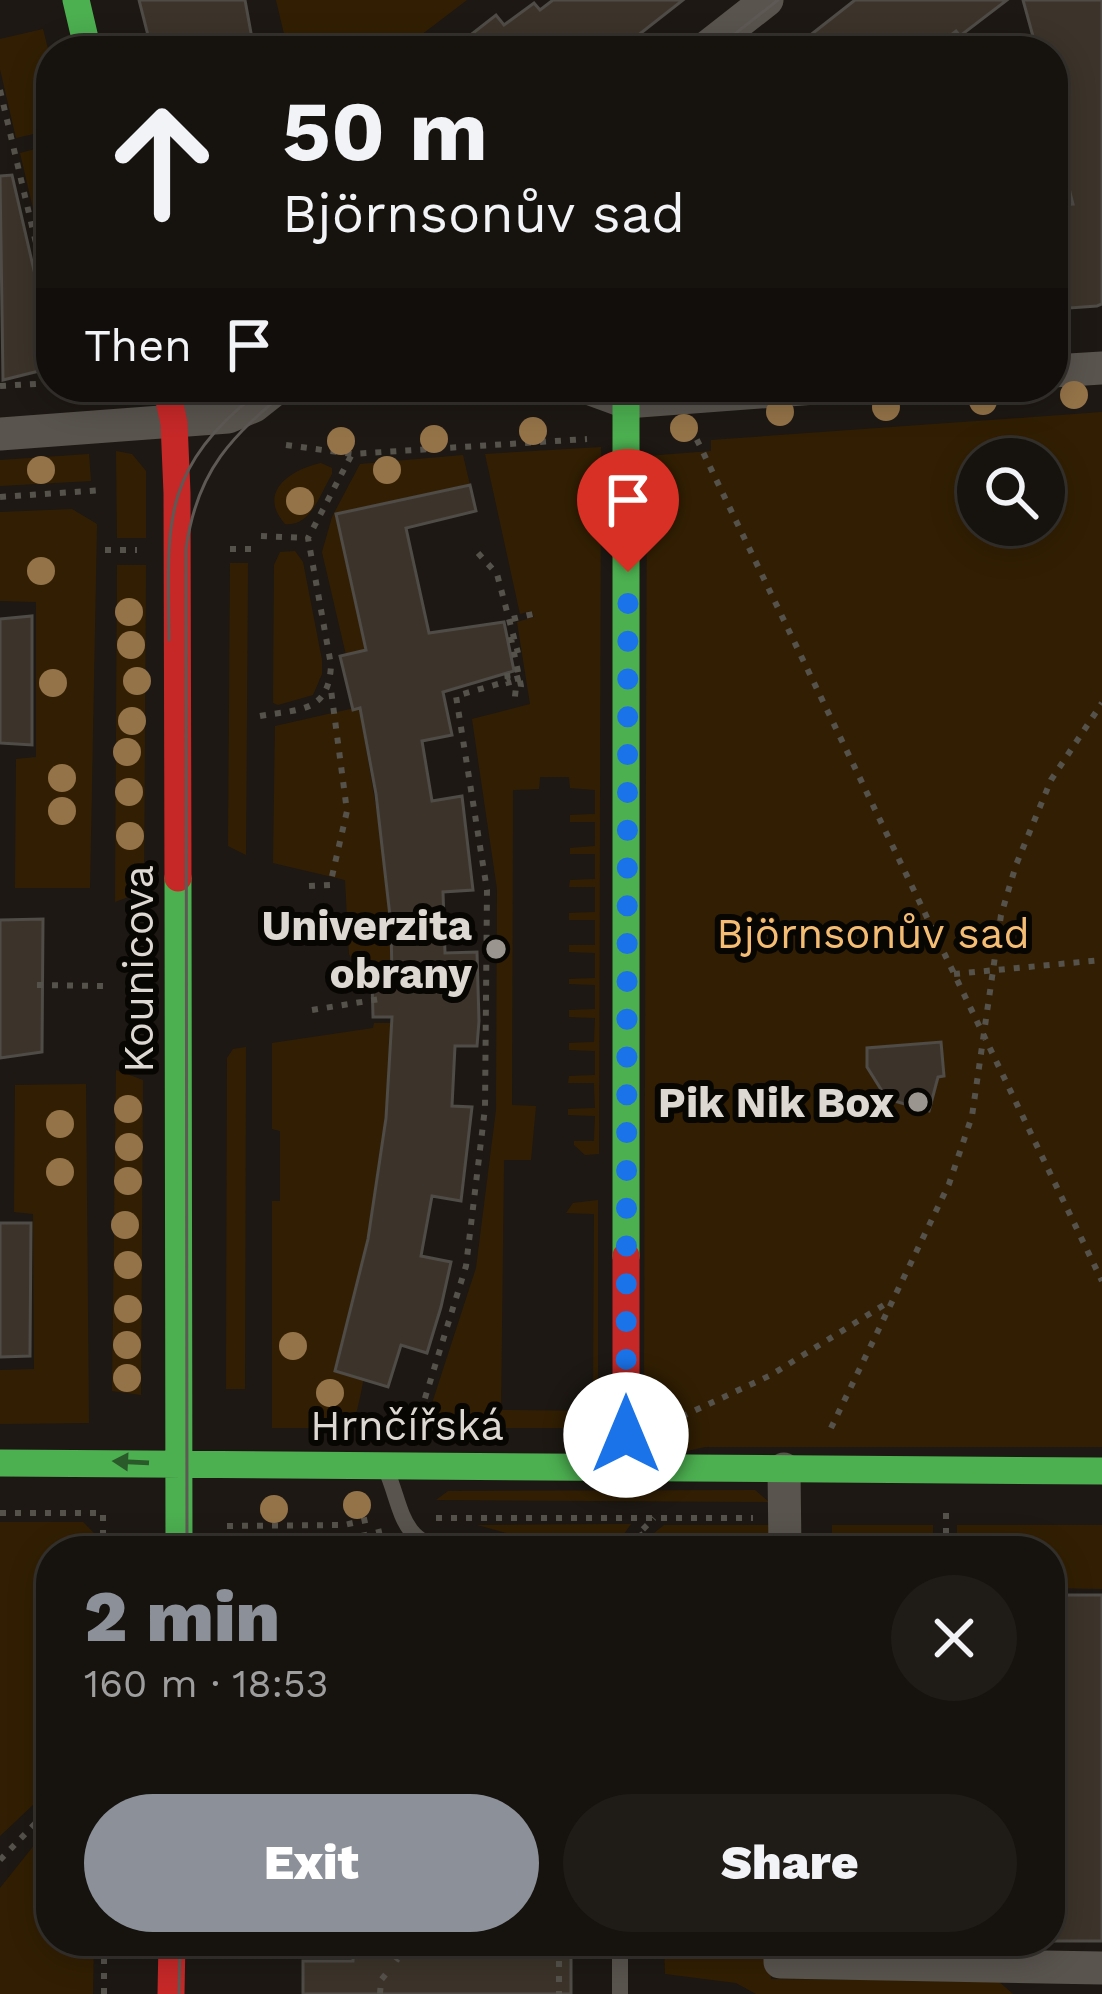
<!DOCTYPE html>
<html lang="en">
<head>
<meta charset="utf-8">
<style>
  :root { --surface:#16120e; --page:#1f1b17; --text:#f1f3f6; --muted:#9e9e9e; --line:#35322e; --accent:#8c9099 }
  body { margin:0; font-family:"Work Sans",sans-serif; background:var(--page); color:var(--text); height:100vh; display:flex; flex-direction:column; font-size:45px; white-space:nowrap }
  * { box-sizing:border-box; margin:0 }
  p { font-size:39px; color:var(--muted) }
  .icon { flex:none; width:66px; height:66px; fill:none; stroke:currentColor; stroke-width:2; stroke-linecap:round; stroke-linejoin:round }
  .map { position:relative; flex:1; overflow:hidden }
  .sheet { position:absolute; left:36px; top:1536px; width:1029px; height:420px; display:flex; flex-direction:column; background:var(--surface); border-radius:48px; box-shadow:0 6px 30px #0003,0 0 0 3px var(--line) }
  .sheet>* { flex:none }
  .hud { position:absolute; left:36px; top:36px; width:1032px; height:366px; border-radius:48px; box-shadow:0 6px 30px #0003,0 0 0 3px var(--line); background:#16120e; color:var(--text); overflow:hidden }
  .fabs { position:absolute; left:957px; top:438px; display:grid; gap:24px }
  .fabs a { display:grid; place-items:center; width:108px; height:108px; border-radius:50%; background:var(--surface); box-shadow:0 6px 30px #0003,0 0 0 3px var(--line); font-size:60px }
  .pin { position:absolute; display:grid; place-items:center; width:102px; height:102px; color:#fff; margin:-123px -51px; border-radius:50% 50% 50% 0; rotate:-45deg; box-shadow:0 0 12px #0007 }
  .pin .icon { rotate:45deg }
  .me { position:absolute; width:132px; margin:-66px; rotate:0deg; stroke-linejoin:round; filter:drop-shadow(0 0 9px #0008) }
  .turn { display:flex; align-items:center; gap:42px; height:252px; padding:0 48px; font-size:54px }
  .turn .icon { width:156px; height:156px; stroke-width:2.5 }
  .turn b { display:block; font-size:84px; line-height:102px }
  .then { display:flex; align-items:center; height:114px; padding:0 48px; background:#0003; gap:24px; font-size:45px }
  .round { display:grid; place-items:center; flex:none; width:126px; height:126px; border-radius:63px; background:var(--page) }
  .overview { display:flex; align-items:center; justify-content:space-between; height:204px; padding:0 48px }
  h1 { font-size:72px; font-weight:800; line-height:90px; color:var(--accent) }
  .cta { display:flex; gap:24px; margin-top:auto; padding:24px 48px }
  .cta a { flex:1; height:138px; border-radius:72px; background:var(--accent); color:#fff; font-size:48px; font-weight:800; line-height:138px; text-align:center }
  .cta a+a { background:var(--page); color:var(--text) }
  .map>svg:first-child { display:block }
  .green { fill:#321f03; fill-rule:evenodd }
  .building { fill:#3c342a; stroke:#4f4b46; stroke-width:3 }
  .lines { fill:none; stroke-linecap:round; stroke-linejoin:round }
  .path { stroke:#55514b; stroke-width:6; stroke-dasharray:6 9; stroke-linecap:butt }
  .lane { stroke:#59544e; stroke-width:16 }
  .street { stroke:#59544e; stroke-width:33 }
  .fast { stroke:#4caf50; stroke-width:27 }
  .jam { stroke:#c62828; stroke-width:27 }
  .tram { stroke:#5e5954; stroke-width:3 }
  .tree { fill:#947348 }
  .oneway { fill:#2a5a2a }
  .route { stroke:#1a73e8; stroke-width:21; stroke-dasharray:0 37.8 }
  .poi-dot { fill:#9a958e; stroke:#080603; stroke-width:4.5 }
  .labels { text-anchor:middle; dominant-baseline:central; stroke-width:12; stroke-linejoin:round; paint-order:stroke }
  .poi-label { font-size:42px; font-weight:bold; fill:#ddd8d1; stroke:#080603; text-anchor:end }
  .park-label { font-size:42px; fill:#f5bd73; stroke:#080603 }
  .street-label { font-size:42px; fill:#ddd8d1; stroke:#080603 }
</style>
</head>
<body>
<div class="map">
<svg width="1102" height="1994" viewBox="0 0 1102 1994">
  <rect width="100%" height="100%" fill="#1d1813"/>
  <path class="green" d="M 276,0 L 467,0 L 400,51 L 288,51 Z
    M 43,29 L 51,61 L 51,130 L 16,138 L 0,69 L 0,39 Z
    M 51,145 L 51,249 L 43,251 L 20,153 Z
    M 1102,412 L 1102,1447 L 705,1447 L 674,1454 L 672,1393 L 644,1392 L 647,456 L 711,451 L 711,440 ZM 978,459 L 1044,459 L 1044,525 L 978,525 Z
    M 601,447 L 599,1154 L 585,1155 L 574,1145 L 574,1141 L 594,1141 L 595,1116 L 568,1115 L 568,1109 L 595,1108 L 594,1083 L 568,1083 L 569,1076 L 595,1075 L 595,1051 L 569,1050 L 569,1043 L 594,1042 L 595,1018 L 569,1017 L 569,1010 L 595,1009 L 595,985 L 569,984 L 569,979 L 595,978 L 595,953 L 569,952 L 569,945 L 595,945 L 595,920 L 569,920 L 569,913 L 595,912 L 595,887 L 569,887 L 570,880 L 595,879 L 595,854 L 570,854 L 570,848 L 595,846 L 595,822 L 570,822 L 570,815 L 595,814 L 595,790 L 570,788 L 569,777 L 540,777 L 539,789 L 513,790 L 512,1105 L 536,1106 L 531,1160 L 504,1160 L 501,1410 L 593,1411 L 594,1214 L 566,1213 L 573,1203 L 598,1200 L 598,1428 L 424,1428 L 476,1268 L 496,1110 L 497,889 L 472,719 L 530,704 L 517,622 L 534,617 L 531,611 L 520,614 L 485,454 Z
    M 116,451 L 132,454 L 146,471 L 146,538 L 117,538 Z
    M 89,454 L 91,481 L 0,486 L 0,460 Z
    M 463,455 L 470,485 L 336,514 L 366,650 L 346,655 L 322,552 L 332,517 L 360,464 Z
    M 321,463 L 332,468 L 332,474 C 320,494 311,527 285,524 C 257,492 290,470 321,463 Z
    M 72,509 L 97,524 L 90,888 L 15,888 L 16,759 L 36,757 L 36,602 L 0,601 L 0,512 Z
    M 295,551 L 303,562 L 322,660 L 322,674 L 313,695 L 278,705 L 273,703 L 274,565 L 280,552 Z
    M 230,563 L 248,563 L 246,855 L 228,846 Z
    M 117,565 L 146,565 L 144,891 L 115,902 Z
    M 359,707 L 386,866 L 392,973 L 373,972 L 373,967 L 352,960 L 349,954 L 345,880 L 273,863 L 275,726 Z
    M 374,1023 L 392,1023 C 391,1082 381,1140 377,1199 C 371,1276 375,1354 352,1428 L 272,1428 L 272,1201 L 280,1201 L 280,1131 L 272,1129 L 272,1043 L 373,1028 Z
    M 246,1047 L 245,1389 L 226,1389 L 227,1058 L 233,1049 Z
    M 116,1070 L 143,1080 L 141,1395 L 112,1391 Z
    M 86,1084 L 89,1423 L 0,1424 L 0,1370 L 34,1369 L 33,1214 L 14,1212 L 15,1085 Z
    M 755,1490 L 769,1502 L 436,1500 L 448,1491 Z
    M 0,1522 L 83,1522 L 96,1535 L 96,1551 L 51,1551 L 51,1788 L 0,1836 Z
    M 631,1524 L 612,1551 L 545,1551 L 528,1539 L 477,1525 Z
    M 664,1525 L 771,1525 L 771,1551 L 632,1551 Z
    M 832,1525 L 933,1525 L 933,1551 L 832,1551 Z
    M 957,1525 L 1102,1525 L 1102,1589 L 1050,1588 L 1050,1551 L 957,1551 Z
    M 51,1824 L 51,1941 L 94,1941 L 93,1994 L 0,1994 L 0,1888 Z
    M 660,1941 L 769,1941 L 771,1979 L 998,1981 L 1013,1994 L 756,1994 L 736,1983 L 665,1974 L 664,1943 Z"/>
  <path class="building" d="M 139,0 L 245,0 L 253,44 L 245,46 L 246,51 L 152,51 Z
    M 553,0 L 683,0 L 618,51 L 450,51 L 496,15 L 504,25 L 534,3 L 540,10 Z
    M 855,0 L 1007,0 L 960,36 L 956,31 L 930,51 L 790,51 Z
    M 1023,0 L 1102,0 L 1102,304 L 1097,306 L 1056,309 L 1053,205 L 1073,204 L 1053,125 L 1053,51 L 1037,51 Z
    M 12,175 L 51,344 L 51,368 L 3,380 L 0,176 Z
    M 470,485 L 476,511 L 406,528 L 429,633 L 504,622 L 514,671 L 443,692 L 452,735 L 422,741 L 432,801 L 462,796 L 473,890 L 443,892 L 445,953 L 477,952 L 479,1021 L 477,1046 L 455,1046 L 452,1106 L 472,1107 L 461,1201 L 432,1196 L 421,1256 L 451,1262 L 441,1307 L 427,1353 L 401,1345 L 388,1387 L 335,1371 L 368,1239 L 386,1118 L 392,1017 L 373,1017 L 372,979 L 392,978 L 391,925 L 376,794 L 360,708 L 353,710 L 340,656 L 366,650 L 336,514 Z
    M 32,616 L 32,745 L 0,743 L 0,619 Z
    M 43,919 L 42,1052 L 0,1058 L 0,920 Z
    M 941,1042 L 944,1076 L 938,1077 L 929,1111 L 887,1099 L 867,1067 L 867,1048 Z
    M 0,1223 L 31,1223 L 30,1356 L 0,1357 Z
    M 1050,1595 L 1102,1595 L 1102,1941 L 1050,1941 Z
    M 354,1942 L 571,1942 L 571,1994 L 303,1994 L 303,1961 L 353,1961 Z"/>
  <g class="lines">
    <path class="path" d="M 0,90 L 51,307
      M 0,386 L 51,383
      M 684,436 L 695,436 L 700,446 L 1102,1281
      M 286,445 L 352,454 L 587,439
      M 0,497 L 103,490
      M 261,536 L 308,538
      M 230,549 L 260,549
      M 105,550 L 137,550
      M 478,553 L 497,574 L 518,653
      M 512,619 L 533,614
      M 507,673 L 508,681 L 523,677
      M 260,716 C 299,709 329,713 331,665 L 308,538 L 352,454
      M 309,886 L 330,885 L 347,811 L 331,690
      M 954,974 L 1102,960
      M 37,985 L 103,986
      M 312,1010 L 386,998
      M 668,1423 L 771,1375 L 887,1303
      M 416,1427 L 466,1266 L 485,1108 L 487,890 L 456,696 L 508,681 L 511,693 L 520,694 L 521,686 L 509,629
      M 831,1428 L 949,1184 L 972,1116 L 1001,915 L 1016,865 L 1051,780 L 1102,703
      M 0,1513 L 103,1513 L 103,1551
      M 946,1513 L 946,1551
      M 436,1518 L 753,1518
      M 227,1526 L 344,1525 L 375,1518
      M 639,1533 L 651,1551
      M 355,1537 L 367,1551
      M 257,1543 L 339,1541 L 383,1531
      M 622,1551 L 654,1518
      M 0,1860 L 51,1807
      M 421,1942 L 421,1941
      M 571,1946 L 579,1941
      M 404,1951 L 559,1951 L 559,1994
      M 294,1952 L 404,1951 L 396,1961
      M 104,1994 L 104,1941
      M 380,1994 L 381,1980 L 386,1974"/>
    <path class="lane" d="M 387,1472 C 403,1511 400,1540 447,1551
      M 620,1994 L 620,1941"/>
    <path class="street" d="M 702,51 L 767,0
      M 1053,371 L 1102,368
      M 585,387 L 626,402 L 829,387
      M 0,434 L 228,417 L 254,406 L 278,387
      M 784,1469 L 785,1551
      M 780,1941 L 780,1962 L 1102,1968"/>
    <path class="fast" d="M 76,0 L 88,51
      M 626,402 L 626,1256
      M 178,878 L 179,1551
      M 0,1463 L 1102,1471"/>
    <path class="jam" d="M 166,387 L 174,423 L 177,493 L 178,878
      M 626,1256 L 626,1468
      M 171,1994 L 172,1941"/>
    <path class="tram" d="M 713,51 L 778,0
      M 169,640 C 168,526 159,471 256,394
      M 187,1551 L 186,549 C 197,469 232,436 291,387
      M 179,1994 L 180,1941"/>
  </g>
  <g class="tree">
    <circle cx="1074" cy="395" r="14"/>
    <circle cx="983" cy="401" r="14"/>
    <circle cx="886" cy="407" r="14"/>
    <circle cx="780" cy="412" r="14"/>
    <circle cx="684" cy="428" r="14"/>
    <circle cx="533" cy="431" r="14"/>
    <circle cx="434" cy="439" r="14"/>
    <circle cx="341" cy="441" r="14"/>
    <circle cx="41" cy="470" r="14"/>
    <circle cx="387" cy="470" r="14"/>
    <circle cx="300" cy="501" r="14"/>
    <circle cx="41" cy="571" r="14"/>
    <circle cx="129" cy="612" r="14"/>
    <circle cx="131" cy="645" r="14"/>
    <circle cx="137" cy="681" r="14"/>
    <circle cx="53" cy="683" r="14"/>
    <circle cx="132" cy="721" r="14"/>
    <circle cx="127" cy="752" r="14"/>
    <circle cx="62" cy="778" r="14"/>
    <circle cx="129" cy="792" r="14"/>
    <circle cx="62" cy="811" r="14"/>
    <circle cx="130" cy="836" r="14"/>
    <circle cx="128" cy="1109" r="14"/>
    <circle cx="60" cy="1124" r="14"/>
    <circle cx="129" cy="1147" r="14"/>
    <circle cx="60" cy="1172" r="14"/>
    <circle cx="128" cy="1181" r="14"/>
    <circle cx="125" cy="1225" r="14"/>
    <circle cx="128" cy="1265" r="14"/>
    <circle cx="128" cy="1309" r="14"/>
    <circle cx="127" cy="1345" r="14"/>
    <circle cx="293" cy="1346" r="14"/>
    <circle cx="127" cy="1378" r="14"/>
    <circle cx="330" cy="1393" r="14"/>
    <circle cx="357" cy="1505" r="14"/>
    <circle cx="274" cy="1509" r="14"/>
  </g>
  <defs><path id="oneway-solid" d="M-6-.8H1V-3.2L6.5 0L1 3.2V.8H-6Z" transform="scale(3)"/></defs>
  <use class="oneway" href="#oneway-solid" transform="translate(131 1462) rotate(-177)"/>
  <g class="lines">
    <path class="route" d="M 626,1435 L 628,572"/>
  </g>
  <g class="poi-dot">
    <circle cx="496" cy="949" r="12"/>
    <circle cx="918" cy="1102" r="12"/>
  </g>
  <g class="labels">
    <g class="poi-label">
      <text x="472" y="925">Univerzita<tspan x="472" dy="48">obrany</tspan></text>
      <text x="894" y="1102">Pik Nik Box</text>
    </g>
    <g class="park-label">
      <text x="873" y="933">Björnsonův sad</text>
    </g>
    <g class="street-label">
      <text transform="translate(138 969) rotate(-90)">Kounicova</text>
      <text x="407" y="1425">Hrnčířská</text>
    </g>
  </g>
</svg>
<div class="fabs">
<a><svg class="icon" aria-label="search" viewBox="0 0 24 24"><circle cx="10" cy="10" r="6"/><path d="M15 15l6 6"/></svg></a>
</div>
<div class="pin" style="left:628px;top:572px;background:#d93025"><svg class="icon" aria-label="arrive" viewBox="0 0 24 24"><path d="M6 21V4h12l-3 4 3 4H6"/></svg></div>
<svg class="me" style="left:626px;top:1435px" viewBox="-20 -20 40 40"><circle r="19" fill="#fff"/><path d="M0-13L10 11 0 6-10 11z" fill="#1a73e8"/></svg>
<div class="hud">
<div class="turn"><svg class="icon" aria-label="ahead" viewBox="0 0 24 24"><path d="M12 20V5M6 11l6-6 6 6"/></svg><div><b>50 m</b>Björnsonův sad</div></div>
<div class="then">Then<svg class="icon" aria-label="arrive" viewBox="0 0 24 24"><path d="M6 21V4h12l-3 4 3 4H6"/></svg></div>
</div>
<section class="sheet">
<div class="overview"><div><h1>2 min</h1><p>160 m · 18:53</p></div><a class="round"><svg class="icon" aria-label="close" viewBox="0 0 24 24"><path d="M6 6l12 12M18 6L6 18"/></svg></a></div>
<div class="cta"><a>Exit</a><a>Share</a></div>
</section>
</div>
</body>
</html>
